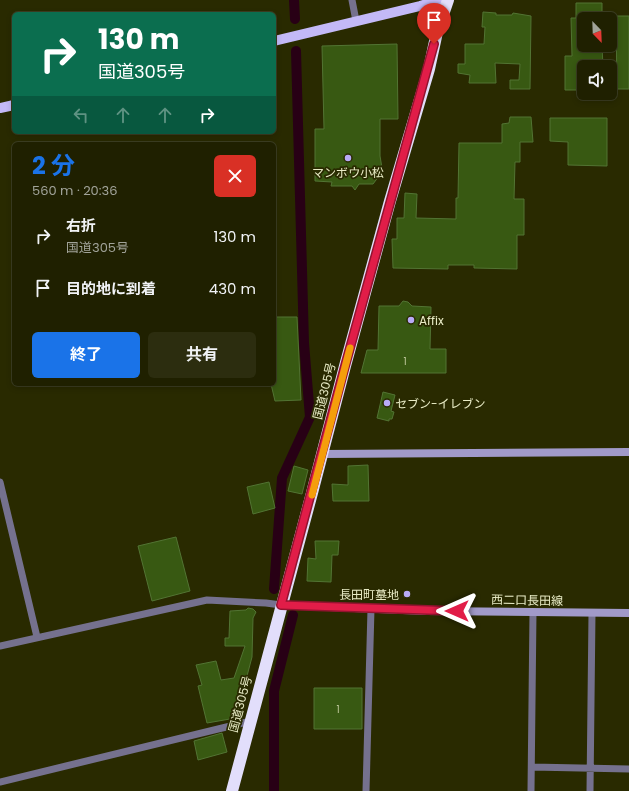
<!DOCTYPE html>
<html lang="ja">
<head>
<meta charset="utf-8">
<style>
  :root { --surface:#1f2000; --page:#2c2d0f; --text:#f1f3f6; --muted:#a1a399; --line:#3c3e22; --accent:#1a73e8 }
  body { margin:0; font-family:Poppins,"Noto Sans JP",sans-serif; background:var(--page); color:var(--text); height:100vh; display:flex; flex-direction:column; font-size:15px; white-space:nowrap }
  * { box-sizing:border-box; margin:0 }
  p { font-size:13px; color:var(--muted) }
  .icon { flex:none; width:22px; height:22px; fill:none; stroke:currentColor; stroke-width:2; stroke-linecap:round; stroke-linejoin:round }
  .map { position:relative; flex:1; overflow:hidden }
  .drawer { position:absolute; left:12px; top:142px; width:264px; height:244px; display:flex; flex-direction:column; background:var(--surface); border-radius:6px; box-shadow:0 2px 6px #0003,0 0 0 1px var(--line) }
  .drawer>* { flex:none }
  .hud { position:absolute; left:12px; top:12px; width:264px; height:122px; border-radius:6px; box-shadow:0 2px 6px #0003,0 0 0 1px var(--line); background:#0b6e4f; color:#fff; overflow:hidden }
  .needle { width:26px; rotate:157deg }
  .fabs { position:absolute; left:577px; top:12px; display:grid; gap:8px }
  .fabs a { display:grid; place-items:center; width:40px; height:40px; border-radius:6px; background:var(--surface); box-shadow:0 2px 6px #0003,0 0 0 1px var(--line); font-size:20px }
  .pin { position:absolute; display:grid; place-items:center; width:34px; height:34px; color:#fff; margin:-41px -17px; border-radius:50% 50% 50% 0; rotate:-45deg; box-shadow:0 0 4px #0007 }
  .pin .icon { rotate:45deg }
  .me { position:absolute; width:44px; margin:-22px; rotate:270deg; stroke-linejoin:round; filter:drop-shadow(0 0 3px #0008) }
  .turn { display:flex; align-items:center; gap:14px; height:84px; padding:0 20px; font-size:18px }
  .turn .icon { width:52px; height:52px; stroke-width:2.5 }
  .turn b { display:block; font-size:28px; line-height:34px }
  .lanes { display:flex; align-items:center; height:38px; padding:0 20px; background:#0003; justify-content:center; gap:20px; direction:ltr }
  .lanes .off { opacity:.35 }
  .round { display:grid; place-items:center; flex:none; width:42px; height:42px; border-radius:6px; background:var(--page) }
  .summary { display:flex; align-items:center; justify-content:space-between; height:68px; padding:0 20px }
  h1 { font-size:24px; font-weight:700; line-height:30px; color:var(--accent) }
  .action { display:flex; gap:8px; margin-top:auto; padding:8px 20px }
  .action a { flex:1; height:46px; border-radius:6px; background:var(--accent); color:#fff; font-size:16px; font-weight:700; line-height:46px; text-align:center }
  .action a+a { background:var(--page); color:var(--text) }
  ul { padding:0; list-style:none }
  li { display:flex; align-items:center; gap:12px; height:52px; padding:0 20px }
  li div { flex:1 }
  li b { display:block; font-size:15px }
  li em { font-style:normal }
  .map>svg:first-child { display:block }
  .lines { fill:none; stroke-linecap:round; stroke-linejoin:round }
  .canal { stroke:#280015; stroke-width:10 }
  .building { fill:#385912; stroke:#527433 }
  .street { stroke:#75718e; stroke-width:7 }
  .secondary { stroke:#a19ac9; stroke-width:8 }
  .primary { stroke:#c3b9f7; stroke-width:10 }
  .highway { stroke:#e2defb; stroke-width:12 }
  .route-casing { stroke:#92132f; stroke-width:10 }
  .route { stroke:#e11d48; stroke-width:7 }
  .slow { stroke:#f59e0b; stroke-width:7 }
  .poi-dot { fill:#b8abf7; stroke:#292a00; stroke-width:1.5 }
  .labels { text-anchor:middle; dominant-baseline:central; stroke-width:3.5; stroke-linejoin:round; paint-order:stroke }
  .number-label { font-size:10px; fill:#bdc799 }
  .poi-label { font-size:12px; fill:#e9ecc6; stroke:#292a00; text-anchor:start }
  .street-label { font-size:12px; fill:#e9ecc6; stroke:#292a00 }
</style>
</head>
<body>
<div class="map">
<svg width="629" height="791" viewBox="0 0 629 791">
  <rect width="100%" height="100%" fill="#292a00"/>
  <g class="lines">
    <path class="canal" d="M 294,0 L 295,19
      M 274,589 L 282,478 L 310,417 L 304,343 L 296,51
      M 274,791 L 274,691 L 293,615"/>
  </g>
  <path class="building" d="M 576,3 L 602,3 L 602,19 L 584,19 L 584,45 L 602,45 L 603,67 L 584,67 L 584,90 L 565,90 L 565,56 L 572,56 L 571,18 L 576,18 Z
    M 483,12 L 496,13 L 496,15 L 512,15 L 513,13 L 531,16 L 530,89 L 510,89 L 510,80 L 519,80 L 520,64 L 495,63 L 496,83 L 469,83 L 470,75 L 458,73 L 458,64 L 465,64 L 465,44 L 484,44 L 485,27 L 482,27 Z
    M 616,16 L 629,16 L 629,89 L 617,89 Z
    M 397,44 L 398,119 L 380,119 L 380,156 L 382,168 L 379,176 L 373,184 L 359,184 L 355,190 L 352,186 L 331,186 L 332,182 L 315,181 L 315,129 L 324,129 L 322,46 Z
    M 510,117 L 531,117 L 533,142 L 520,142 L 520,162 L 515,162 L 514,199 L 524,199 L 524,235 L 517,235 L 517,269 L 474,268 L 474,265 L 448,265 L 448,269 L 393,268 L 392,239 L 397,239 L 397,218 L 404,218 L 405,193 L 417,194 L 416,218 L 456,219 L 456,198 L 458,198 L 459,143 L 502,143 L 502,124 L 509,123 Z
    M 550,118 L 607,118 L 607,166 L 568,165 L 568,142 L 550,141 Z
    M 403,301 L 408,302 L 412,306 L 431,307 L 430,349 L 446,349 L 446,373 L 361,373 L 367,350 L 378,350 L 379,306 L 399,306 Z
    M 274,317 L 297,317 L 301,400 L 275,401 L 271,384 L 274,384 Z
    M 383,392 L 395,395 L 391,411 L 394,412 L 392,419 L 389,419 L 389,421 L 377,418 Z
    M 368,465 L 369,501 L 333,501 L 332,484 L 348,485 L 348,466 Z
    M 294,466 L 308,470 L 302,494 L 288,491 Z
    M 269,482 L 275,508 L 253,514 L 247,487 Z
    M 176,537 L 190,591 L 152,601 L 138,546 Z
    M 315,541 L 339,541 L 338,555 L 332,555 L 331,582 L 307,581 L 308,558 L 316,559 Z
    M 248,608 L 253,609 L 256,612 L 253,618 L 252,657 L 238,710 L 234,717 L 230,719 L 207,723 L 198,686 L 202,685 L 196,665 L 216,661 L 221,680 L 234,678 L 245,646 L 225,646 L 225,638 L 229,638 L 230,611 L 246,610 Z
    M 314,688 L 362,688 L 362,729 L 314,729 Z
    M 222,733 L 227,752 L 198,760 L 194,741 Z"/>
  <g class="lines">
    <path class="street" d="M 352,0 L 356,21
      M 0,482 L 37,637
      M 0,646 L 207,600 L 266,603 L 281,605
      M 532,767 L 629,769
      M 0,782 L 251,721
      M 366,791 L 371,609
      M 531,791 L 533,612
      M 590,791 L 592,613"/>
    <path class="secondary" d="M 322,454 L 629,452
      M 281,605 L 427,611 L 629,613"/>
    <path class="primary" d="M 274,41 L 420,6 L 440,0
      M 0,108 L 14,105"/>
    <path class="highway" d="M 232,791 L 312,493 L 345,366 L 390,201 L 429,69 L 437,32 L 448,0"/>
  </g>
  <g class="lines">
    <defs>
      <path id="route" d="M 434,44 L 345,366 L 281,605 L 457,611"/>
    </defs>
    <use href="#route" class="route-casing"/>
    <use href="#route" class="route"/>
    <path class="slow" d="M 312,495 L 350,348"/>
  </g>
  <g class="poi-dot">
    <circle cx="348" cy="158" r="4"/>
    <circle cx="411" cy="320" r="4"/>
    <circle cx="387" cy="403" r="4"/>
    <circle cx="407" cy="594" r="4"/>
  </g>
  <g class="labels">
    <g class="number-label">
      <text x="405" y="361">1</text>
      <text x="338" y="709">1</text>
    </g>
    <g class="poi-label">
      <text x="348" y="172" text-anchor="middle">マンボウ小松</text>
      <text x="419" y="320">Affix</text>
      <text x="395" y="403">セブン-イレブン</text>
      <text x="399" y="594" text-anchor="end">長田町墓地</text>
    </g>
    <g class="street-label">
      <text transform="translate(324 391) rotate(-76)">国道305号</text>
      <text transform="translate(527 600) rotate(1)">西二口長田線</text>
      <text transform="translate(240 704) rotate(-75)">国道305号</text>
    </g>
  </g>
</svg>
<div class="fabs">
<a><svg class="needle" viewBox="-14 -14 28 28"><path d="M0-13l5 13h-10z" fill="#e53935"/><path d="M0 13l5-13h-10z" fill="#a1a399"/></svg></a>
<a><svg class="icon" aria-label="sound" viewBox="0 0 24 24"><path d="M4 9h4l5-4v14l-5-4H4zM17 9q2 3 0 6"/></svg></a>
</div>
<div class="pin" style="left:434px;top:44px;background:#d93025"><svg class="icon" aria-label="arrive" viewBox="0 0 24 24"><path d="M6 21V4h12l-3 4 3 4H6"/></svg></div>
<svg class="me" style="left:457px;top:611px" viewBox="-20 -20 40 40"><path d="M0-17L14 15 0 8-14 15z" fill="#e11d48" stroke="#fff" stroke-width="4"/></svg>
<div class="hud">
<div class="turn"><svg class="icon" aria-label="right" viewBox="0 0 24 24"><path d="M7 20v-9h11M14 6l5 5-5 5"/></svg><div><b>130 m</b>国道305号</div></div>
<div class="lanes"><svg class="icon off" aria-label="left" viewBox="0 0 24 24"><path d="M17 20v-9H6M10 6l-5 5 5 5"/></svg><svg class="icon off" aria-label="ahead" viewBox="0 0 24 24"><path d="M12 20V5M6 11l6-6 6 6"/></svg><svg class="icon off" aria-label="ahead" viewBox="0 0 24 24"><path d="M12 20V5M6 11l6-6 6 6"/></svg><svg class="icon" aria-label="right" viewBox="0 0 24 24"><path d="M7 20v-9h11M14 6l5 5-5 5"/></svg></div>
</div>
<section class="drawer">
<div class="summary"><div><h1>2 分</h1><p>560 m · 20:36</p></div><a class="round" style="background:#d93025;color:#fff"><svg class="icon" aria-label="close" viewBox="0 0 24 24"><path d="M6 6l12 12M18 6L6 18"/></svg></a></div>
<ul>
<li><svg class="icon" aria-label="right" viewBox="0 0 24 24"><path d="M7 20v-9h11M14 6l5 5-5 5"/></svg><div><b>右折</b><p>国道305号</p></div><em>130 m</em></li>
<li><svg class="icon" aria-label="arrive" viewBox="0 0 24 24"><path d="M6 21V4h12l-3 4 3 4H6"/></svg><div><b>目的地に到着</b></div><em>430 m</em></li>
</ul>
<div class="action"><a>終了</a><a>共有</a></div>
</section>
</div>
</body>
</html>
